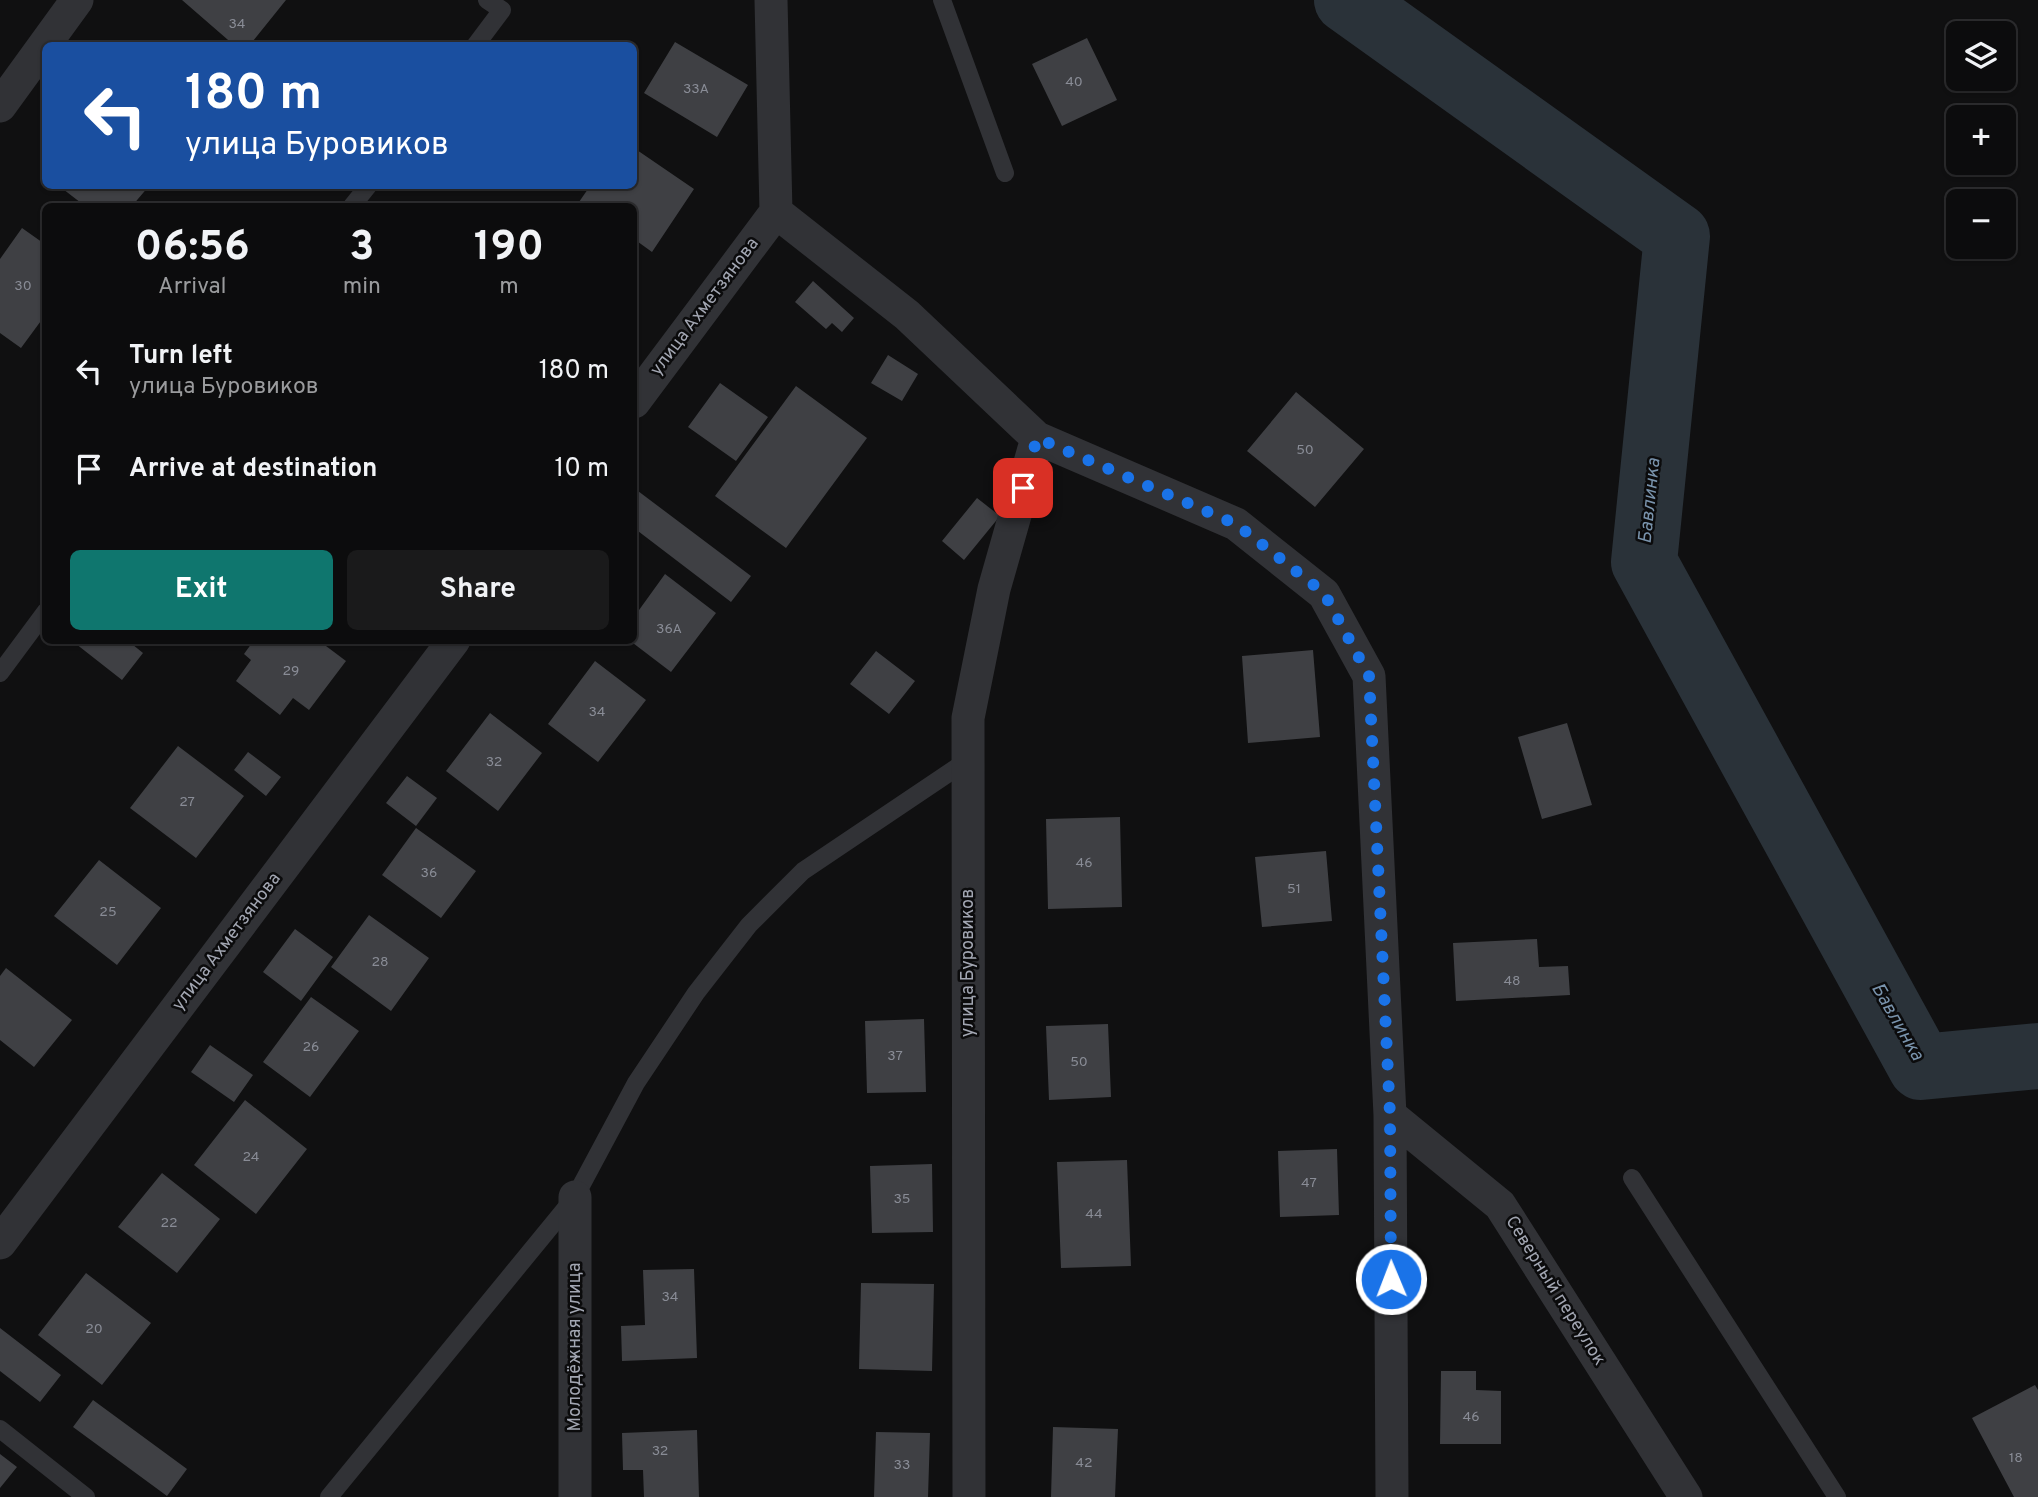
<!DOCTYPE html>
<html lang="en">
<head>
<meta charset="utf-8">
<style>
  :root { --surface:#0c0c0d; --page:#1a1a1b; --text:#f1f3f6; --muted:#9a9b9d; --line:#2c2c2e; --accent:#0f766e }
  body { margin:0; font-family:Overpass,sans-serif; background:var(--page); color:var(--text); height:100vh; display:flex; flex-direction:column; font-size:26px; white-space:nowrap }
  * { box-sizing:border-box; margin:0 }
  p { font-size:23px; color:var(--muted) }
  .icon { flex:none; width:38px; height:38px; fill:none; stroke:currentColor; stroke-width:2; stroke-linecap:round; stroke-linejoin:round }
  .map { position:relative; flex:1; overflow:hidden }
  .details { position:absolute; left:42px; top:203px; width:595px; height:441px; display:flex; flex-direction:column; background:var(--surface); border-radius:10px; box-shadow:0 2px 5px #0004,0 0 0 2px var(--line) }
  .details>* { flex:none }
  .hud { position:absolute; left:42px; top:42px; width:595px; height:147px; border-radius:10px; box-shadow:0 2px 5px #0004,0 0 0 2px var(--line); background:#1a4fa0; color:#fff; overflow:hidden }
  .fabs { position:absolute; left:1946px; top:21px; display:grid; gap:14px }
  .fabs a { display:grid; place-items:center; width:70px; height:70px; border-radius:10px; background:var(--surface); box-shadow:0 2px 5px #0004,0 0 0 2px var(--line); font-size:35px }
  .pin { position:absolute; display:grid; place-items:center; width:60px; height:60px; color:#fff; margin:-30px; border-radius:14px; box-shadow:0 4px 10px #0006 }
  .me { position:absolute; width:77px; margin:-38px; rotate:359deg; stroke-linejoin:round; filter:drop-shadow(0 0 5px #0008) }
  .turn { display:flex; align-items:center; gap:24px; height:147px; padding:0 28px; font-size:32px }
  .turn .icon { width:91px; height:91px; stroke-width:2.5 }
  .turn b { display:block; font-size:49px; line-height:60px }
  .eta { display:flex; justify-content:space-evenly; align-items:center; height:119px; text-align:center }
  .eta b { font-size:42px; font-weight:700; line-height:49px }
  .button { display:flex; gap:14px; margin-top:auto; padding:14px 28px }
  .button a { flex:1; height:80px; border-radius:10px; background:var(--accent); color:#fff; font-size:28px; font-weight:700; line-height:80px; text-align:center }
  .button a+a { background:var(--page); color:var(--text) }
  ul { padding:0; list-style:none }
  li { display:flex; align-items:center; gap:21px; height:98px; padding:0 28px }
  li div { flex:1 }
  li b { display:block; font-size:26px }
  li em { font-style:normal }
  .map>svg:first-child { display:block }
  .lines { fill:none; stroke-linecap:round; stroke-linejoin:round }
  .river { stroke:#2a3239; stroke-width:66 }
  .building { fill:#3f4044 }
  .lane { stroke:#313236; stroke-width:18 }
  .street { stroke:#313236; stroke-width:33 }
  .route { stroke:#1a73e8; stroke-width:12; stroke-dasharray:0 21.6 }
  .labels { text-anchor:middle; dominant-baseline:central; stroke-width:5; stroke-linejoin:round; paint-order:stroke }
  .number-label { font-size:14px; fill:#898c96 }
  .street-label { font-size:18px; fill:#a2a6b2; stroke:#0b0b0c }
  .water-label { font-size:19px; font-style:italic; fill:#7993ac; stroke:#0b0b0c }
</style>
</head>
<body>
<div class="map">
<svg width="2038" height="1497" viewBox="0 0 2038 1497">
  <rect width="100%" height="100%" fill="#101011"/>
  <g class="lines">
    <path class="river" d="M 1347,0 L 1677,236 L 1644,562 L 1921,1067 L 2038,1056"/>
  </g>
  <path class="building" d="M 182,0 L 286,0 L 249,46 L 235,46 Z
    M 1087,38 L 1117,100 L 1062,126 L 1032,64 Z
    M 675,42 L 748,85 L 717,137 L 644,93 Z
    M 634,148 L 694,189 L 652,252 L 634,239 L 634,206 L 585,206 L 579,202 L 590,186 L 634,186 Z
    M 59,186 L 149,186 L 132,206 L 85,206 Z
    M 22,228 L 46,245 L 46,314 L 21,348 L 0,333 L 0,259 Z
    M 813,281 L 854,318 L 842,332 L 832,323 L 826,329 L 795,302 Z
    M 888,355 L 918,374 L 902,401 L 871,383 Z
    M 720,383 L 768,417 L 736,461 L 688,427 Z
    M 796,386 L 867,438 L 786,548 L 715,496 Z
    M 1296,392 L 1364,449 L 1315,507 L 1247,451 Z
    M 638,491 L 751,576 L 731,602 L 634,528 L 634,497 Z
    M 977,498 L 1000,516 L 964,560 L 942,541 Z
    M 665,574 L 716,613 L 671,672 L 629,640 L 634,640 L 634,617 Z
    M 71,640 L 127,640 L 143,653 L 122,680 Z
    M 254,640 L 318,640 L 346,661 L 309,710 L 293,698 L 280,715 L 236,681 L 251,660 L 244,654 Z
    M 1313,650 L 1320,737 L 1248,743 L 1242,656 Z
    M 876,651 L 915,681 L 889,714 L 850,684 Z
    M 595,661 L 646,700 L 598,762 L 548,724 Z
    M 490,713 L 542,753 L 498,811 L 446,771 Z
    M 1567,723 L 1592,805 L 1542,819 L 1518,737 Z
    M 178,746 L 244,796 L 196,858 L 130,808 Z
    M 248,752 L 281,777 L 266,796 L 234,770 Z
    M 407,776 L 437,798 L 416,826 L 386,803 Z
    M 1120,817 L 1122,907 L 1048,909 L 1046,819 Z
    M 416,828 L 476,871 L 441,918 L 382,875 Z
    M 1326,851 L 1332,921 L 1262,927 L 1255,857 Z
    M 99,860 L 161,908 L 117,965 L 54,916 Z
    M 369,915 L 429,958 L 391,1011 L 331,967 Z
    M 295,929 L 333,957 L 301,1001 L 263,972 Z
    M 1537,939 L 1539,967 L 1568,966 L 1570,995 L 1456,1001 L 1453,943 Z
    M 6,968 L 72,1020 L 34,1067 L 0,1040 L 0,976 Z
    M 311,997 L 359,1031 L 310,1097 L 263,1062 Z
    M 924,1019 L 926,1092 L 867,1093 L 865,1021 Z
    M 1108,1024 L 1111,1097 L 1049,1100 L 1046,1026 Z
    M 210,1045 L 253,1075 L 234,1102 L 191,1072 Z
    M 245,1100 L 307,1149 L 256,1214 L 194,1165 Z
    M 1337,1149 L 1339,1215 L 1280,1217 L 1278,1151 Z
    M 1127,1160 L 1131,1266 L 1061,1268 L 1057,1162 Z
    M 932,1164 L 933,1232 L 872,1233 L 870,1166 Z
    M 162,1173 L 220,1219 L 177,1273 L 118,1227 Z
    M 694,1269 L 697,1358 L 622,1361 L 621,1326 L 645,1325 L 643,1270 Z
    M 86,1273 L 151,1323 L 102,1385 L 38,1335 Z
    M 861,1283 L 934,1284 L 932,1371 L 859,1369 Z
    M 0,1328 L 61,1375 L 40,1402 L 0,1371 Z
    M 1441,1371 L 1476,1371 L 1476,1390 L 1501,1391 L 1501,1444 L 1440,1444 Z
    M 2035,1385 L 2038,1390 L 2038,1497 L 2014,1497 L 1972,1418 Z
    M 93,1400 L 187,1469 L 167,1496 L 73,1427 Z
    M 1053,1427 L 1118,1429 L 1115,1497 L 1051,1497 Z
    M 697,1430 L 699,1497 L 644,1497 L 643,1470 L 623,1470 L 622,1433 Z
    M 876,1432 L 930,1433 L 928,1497 L 874,1497 Z
    M 0,1454 L 17,1467 L 0,1488 Z"/>
  <g class="lines">
    <path class="lane" d="M 942,0 L 1005,173
      M 475,46 L 502,10 L 487,0
      M 352,206 L 368,186
      M 0,673 L 46,611
      M 1632,1178 L 1837,1497
      M 0,1429 L 86,1497
      M 329,1497 L 575,1197 L 636,1083 L 696,993 L 749,925 L 803,871 L 968,760"/>
    <path class="street" d="M 771,0 L 776,212 L 907,315 L 1037,438 L 1236,524 L 1324,594 L 1369,676 L 1390,1115 L 1392,1497
      M 0,106 L 77,0
      M 634,402 L 776,212
      M 1390,1115 L 1500,1205 L 1686,1497
      M 575,1197 L 575,1497
      M 0,1243 L 454,640
      M 969,1497 L 968,718 L 994,589 L 1037,438"/>
  </g>
  <g class="lines">
    <path class="route" d="M 1023,488 L 1037,438 L 1236,524 L 1324,593 L 1369,676 L 1390,1115 L 1391,1279"/>
  </g>
  <g class="labels">
    <g class="number-label">
      <text x="237" y="24">34</text>
      <text x="1074" y="82">40</text>
      <text x="696" y="89">33А</text>
      <text x="23" y="286">30</text>
      <text x="1305" y="450">50</text>
      <text x="669" y="629">36А</text>
      <text x="291" y="671">29</text>
      <text x="597" y="712">34</text>
      <text x="494" y="762">32</text>
      <text x="187" y="802">27</text>
      <text x="1084" y="863">46</text>
      <text x="429" y="873">36</text>
      <text x="1294" y="889">51</text>
      <text x="108" y="912">25</text>
      <text x="380" y="962">28</text>
      <text x="1512" y="981">48</text>
      <text x="311" y="1047">26</text>
      <text x="895" y="1056">37</text>
      <text x="1079" y="1062">50</text>
      <text x="251" y="1157">24</text>
      <text x="1309" y="1183">47</text>
      <text x="902" y="1199">35</text>
      <text x="1094" y="1214">44</text>
      <text x="169" y="1223">22</text>
      <text x="670" y="1297">34</text>
      <text x="94" y="1329">20</text>
      <text x="1471" y="1417">46</text>
      <text x="660" y="1451">32</text>
      <text x="2016" y="1458">18</text>
      <text x="1084" y="1463">42</text>
      <text x="902" y="1465">33</text>
    </g>
    <g class="street-label">
      <text transform="translate(705 307) rotate(-53)">улица Ахметзянова</text>
      <text transform="translate(227 942) rotate(-53)">улица Ахметзянова</text>
      <text transform="translate(968 963) rotate(-90)">улица Буровиков</text>
      <text transform="translate(1555 1291) rotate(58)">Северный переулок</text>
      <text transform="translate(575 1347) rotate(-90)">Молодёжная улица</text>
    </g>
    <g class="water-label">
      <text transform="translate(1650 501) rotate(-84)">Бавлинка</text>
      <text transform="translate(1897 1022) rotate(60)">Бавлинка</text>
    </g>
  </g>
</svg>
<div class="fabs">
<a><svg class="icon" aria-label="layers" viewBox="0 0 24 24"><path d="M12 4l9 5-9 5-9-5zM3 14l9 5 9-5"/></svg></a>
<a>+</a>
<a>−</a>
</div>
<div class="pin" style="left:1023px;top:488px;background:#d93025"><svg class="icon" aria-label="arrive" viewBox="0 0 24 24"><path d="M6 21V4h12l-3 4 3 4H6"/></svg></div>
<svg class="me" style="left:1391px;top:1279px" viewBox="-20 -20 40 40"><circle r="17" fill="#1a73e8" stroke="#fff" stroke-width="3"/><path d="M0-11L8 9 0 5-8 9z" fill="#fff"/></svg>
<div class="hud">
<div class="turn"><svg class="icon" aria-label="left" viewBox="0 0 24 24"><path d="M17 20v-9H6M10 6l-5 5 5 5"/></svg><div><b>180 m</b>улица Буровиков</div></div>
</div>
<section class="details">
<div class="eta">
<div><b>06:56</b><p>Arrival</p></div>
<div><b>3</b><p>min</p></div>
<div><b>190</b><p>m</p></div>
</div>
<ul>
<li><svg class="icon" aria-label="left" viewBox="0 0 24 24"><path d="M17 20v-9H6M10 6l-5 5 5 5"/></svg><div><b>Turn left</b><p>улица Буровиков</p></div><em>180 m</em></li>
<li><svg class="icon" aria-label="arrive" viewBox="0 0 24 24"><path d="M6 21V4h12l-3 4 3 4H6"/></svg><div><b>Arrive at destination</b></div><em>10 m</em></li>
</ul>
<div class="button"><a>Exit</a><a>Share</a></div>
</section>
</div>
</body>
</html>
